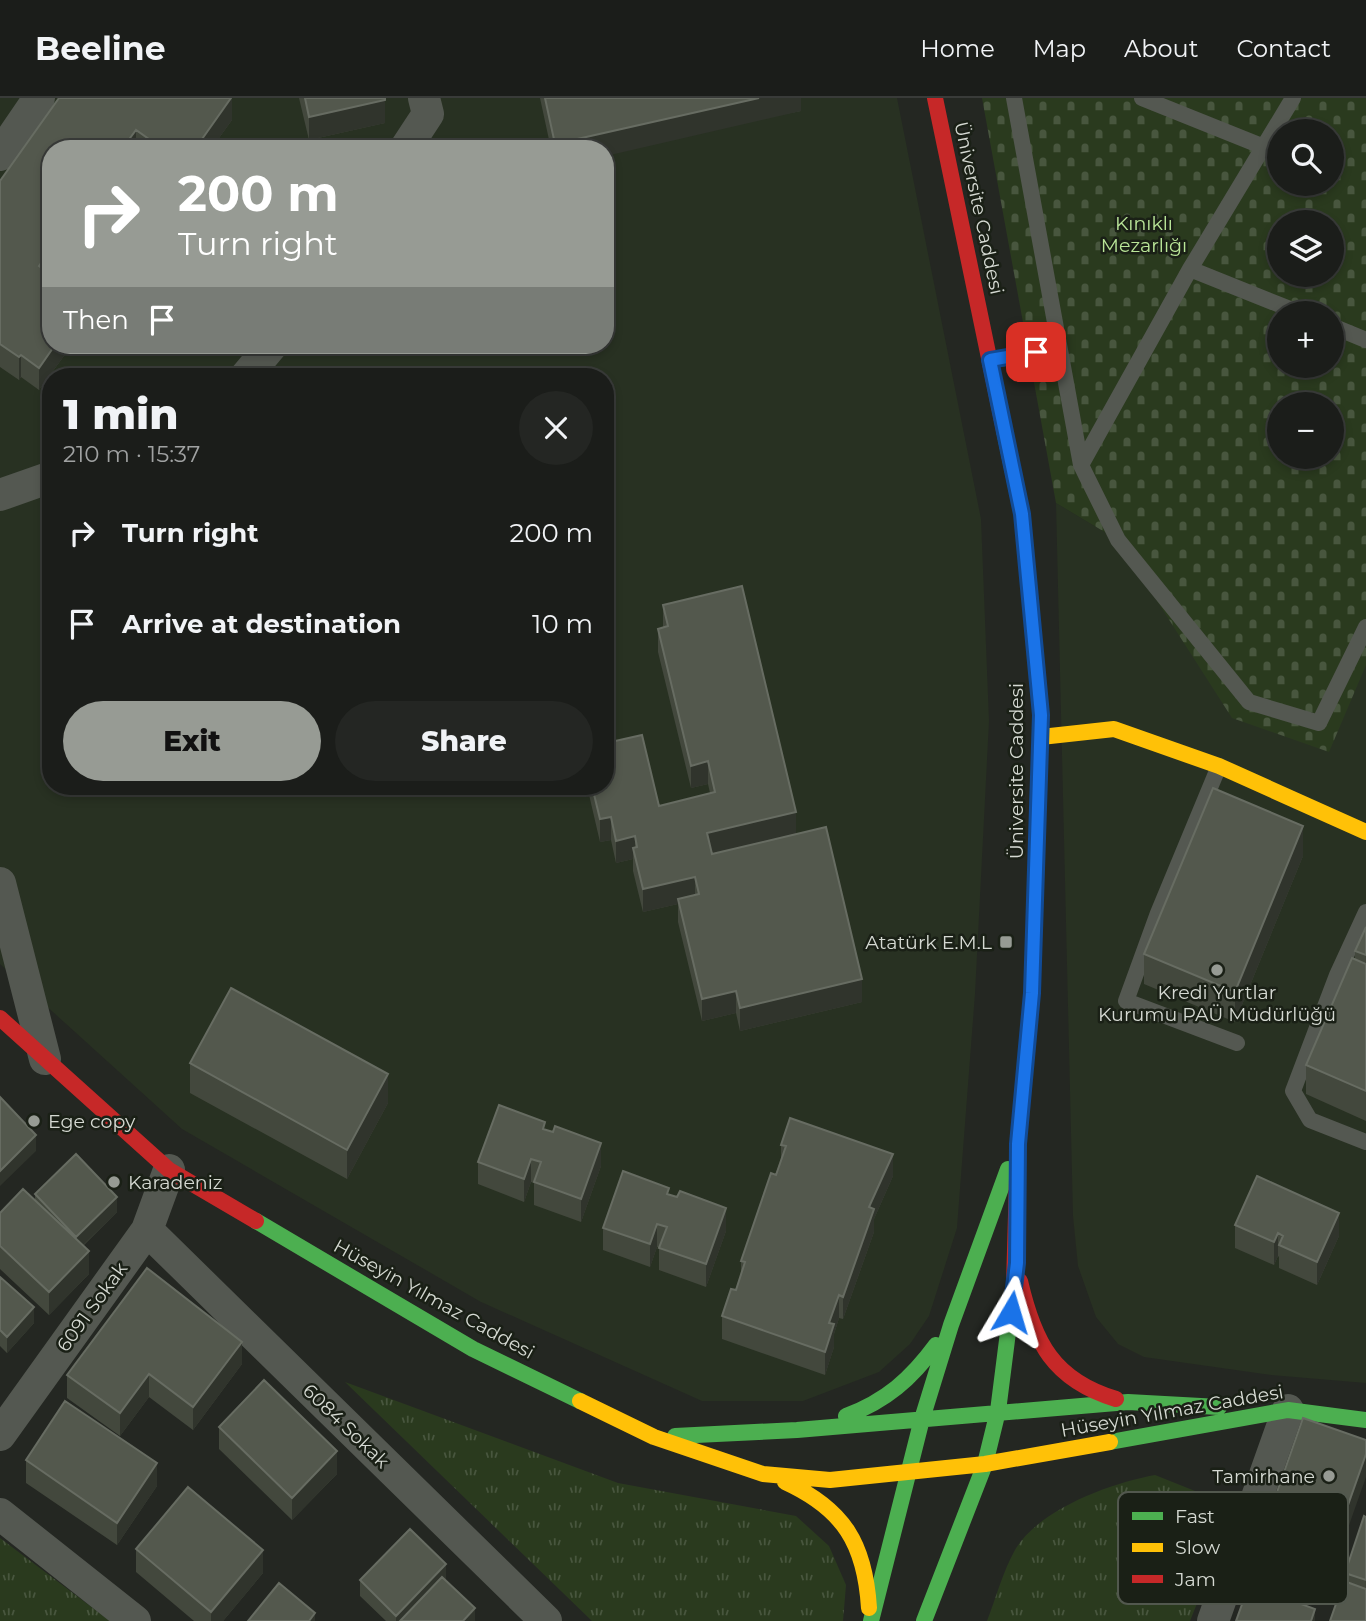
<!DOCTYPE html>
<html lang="en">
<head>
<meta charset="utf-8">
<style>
  :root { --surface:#1b1d1a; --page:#242623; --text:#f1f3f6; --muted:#a0a2a2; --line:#393b39; --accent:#979b94 }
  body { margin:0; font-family:Montserrat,sans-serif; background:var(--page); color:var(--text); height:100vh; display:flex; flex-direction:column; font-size:26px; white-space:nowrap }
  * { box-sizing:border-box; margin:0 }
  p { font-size:23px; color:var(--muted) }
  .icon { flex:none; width:38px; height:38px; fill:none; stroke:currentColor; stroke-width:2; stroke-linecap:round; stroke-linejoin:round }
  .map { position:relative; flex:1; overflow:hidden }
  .side { position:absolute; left:42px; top:270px; width:572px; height:427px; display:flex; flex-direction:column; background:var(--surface); border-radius:28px; box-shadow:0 4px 10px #0003,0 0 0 2px var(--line) }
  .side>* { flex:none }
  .banner { position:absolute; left:42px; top:42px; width:572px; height:214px; border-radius:28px; box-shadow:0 4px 10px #0003,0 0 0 2px var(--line); background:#979b94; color:#fff; overflow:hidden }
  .buttons { position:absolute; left:1267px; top:21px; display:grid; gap:14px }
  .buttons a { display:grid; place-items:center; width:77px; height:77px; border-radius:50%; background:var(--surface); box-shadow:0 4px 10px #0003,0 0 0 2px var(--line); font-size:35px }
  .pin { position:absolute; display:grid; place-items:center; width:60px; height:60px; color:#fff; margin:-30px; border-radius:14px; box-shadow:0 4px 10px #0006 }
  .me { position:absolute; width:77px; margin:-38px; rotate:7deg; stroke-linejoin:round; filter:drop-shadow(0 0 5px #0008) }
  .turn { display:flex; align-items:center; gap:24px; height:147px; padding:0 21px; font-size:32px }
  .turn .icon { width:91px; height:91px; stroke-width:2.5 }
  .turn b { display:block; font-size:49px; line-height:60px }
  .then { display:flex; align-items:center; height:66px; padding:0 21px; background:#0003; gap:14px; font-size:26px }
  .round { display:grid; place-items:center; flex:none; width:74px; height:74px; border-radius:37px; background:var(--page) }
  .headline { display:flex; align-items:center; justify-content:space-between; height:119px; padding:0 21px }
  h1 { font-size:42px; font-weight:800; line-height:52px }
  .cta { display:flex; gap:14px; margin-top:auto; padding:14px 21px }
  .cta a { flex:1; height:80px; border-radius:42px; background:var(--accent); color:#111; font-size:28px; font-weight:800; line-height:80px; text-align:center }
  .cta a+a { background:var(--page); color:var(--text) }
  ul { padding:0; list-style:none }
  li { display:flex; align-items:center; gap:21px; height:91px; padding:0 21px }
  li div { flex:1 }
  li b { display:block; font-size:26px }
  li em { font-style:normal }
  header { display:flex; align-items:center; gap:42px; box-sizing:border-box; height:98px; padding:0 35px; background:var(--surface); border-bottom:2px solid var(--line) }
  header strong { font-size:33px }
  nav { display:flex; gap:38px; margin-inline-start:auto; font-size:24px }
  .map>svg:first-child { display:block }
  .built { fill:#283122; fill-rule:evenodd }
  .grass { fill:url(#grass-tufts) }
  .cemetery { fill:url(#cemetery-stones); fill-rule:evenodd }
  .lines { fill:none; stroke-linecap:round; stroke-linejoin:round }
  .lane { stroke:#545851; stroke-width:16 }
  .street { stroke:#545851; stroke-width:32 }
  .fast { stroke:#4caf50; stroke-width:16 }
  .slow { stroke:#ffc107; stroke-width:16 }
  .jam { stroke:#c62828; stroke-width:16 }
  .wall { fill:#43483d }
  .shaded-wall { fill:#30342c }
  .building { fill:#53584d; stroke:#676c62; stroke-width:2 }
  .route-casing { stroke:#114b97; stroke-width:18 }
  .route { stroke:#1a73e8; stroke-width:12 }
  .poi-dot { fill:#979b94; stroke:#1a2016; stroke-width:2.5 }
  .labels { text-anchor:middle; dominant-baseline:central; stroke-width:5; stroke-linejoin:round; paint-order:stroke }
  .street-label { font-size:19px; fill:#d5d9d2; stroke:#1a2016 }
  .park-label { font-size:19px; fill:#bae698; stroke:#1a2016 }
  .poi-label { font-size:19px; fill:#d5d9d2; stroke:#1a2016; text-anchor:end }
  .key { fill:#1a2016; stroke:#52584e; stroke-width:2 }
  .key-label { font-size:19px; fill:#d5d9d2 }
</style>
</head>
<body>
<header>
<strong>Beeline</strong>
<nav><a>Home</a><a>Map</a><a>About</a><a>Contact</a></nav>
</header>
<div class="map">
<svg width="1366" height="1523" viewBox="0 0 1366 1523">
  <defs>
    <pattern id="grass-tufts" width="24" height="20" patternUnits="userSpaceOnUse" patternTransform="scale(1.75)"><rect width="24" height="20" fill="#2a3a1e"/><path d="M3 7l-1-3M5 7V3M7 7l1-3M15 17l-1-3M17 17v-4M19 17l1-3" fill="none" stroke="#48563e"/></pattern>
    <pattern id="cemetery-stones" width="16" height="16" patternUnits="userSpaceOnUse" patternTransform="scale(1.75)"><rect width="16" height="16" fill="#2a3a1e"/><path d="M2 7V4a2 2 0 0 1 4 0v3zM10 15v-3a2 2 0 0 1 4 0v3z" fill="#48563e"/></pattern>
  </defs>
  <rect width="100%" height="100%" fill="#242722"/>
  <path class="built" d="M 0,0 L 897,0 L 981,421 L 989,623 L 975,896 L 957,1130 L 929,1218 L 910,1246 L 879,1274 L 803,1303 L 702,1303 L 481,1204 L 182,1031 L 0,866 ZM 51,51 L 606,51 L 606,247 L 51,247 ZM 51,278 L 606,278 L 606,688 L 51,688 Z
    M 1056,405 L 1118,442 L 1366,528 L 1366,1285 L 1271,1277 L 1144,1259 L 1118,1246 L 1096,1219 L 1078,1168 L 1073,1118 Z"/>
  <path class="grass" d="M 345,1284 L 618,1385 L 796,1418 L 829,1448 L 846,1487 L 843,1523 L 592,1523 Z
    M 1155,1377 L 1225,1405 L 1231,1420 L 1190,1523 L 987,1523 C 996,1500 1003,1473 1015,1452 C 1039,1411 1111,1385 1155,1377 Z
    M 0,1440 L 110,1523 L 0,1523 Z"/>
  <path class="cemetery" d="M 982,0 L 1366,0 L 1366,567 L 1329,654 L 1232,620 L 1118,442 L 1056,405 ZM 1279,33 L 1332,33 L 1332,86 L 1279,86 ZM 1279,124 L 1332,124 L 1332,177 L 1279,177 ZM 1279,215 L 1332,215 L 1332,268 L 1279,268 ZM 1279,306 L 1332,306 L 1332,359 L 1279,359 Z"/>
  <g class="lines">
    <path class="lane" d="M 1014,0 L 1081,367 L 1118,442 L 1249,604 L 1319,625 L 1366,529
      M 1142,0 L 1264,49
      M 1190,171 L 1300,215
      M 1332,228 L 1366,242
      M 990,263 L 1059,250
      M 1081,367 L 1190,171 L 1293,0
      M 1219,668 L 1158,815 L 1126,903 L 1237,945
      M 1366,814 L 1337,877 L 1293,993 L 1310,1022 L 1366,1044"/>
    <path class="street" d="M 405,51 L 428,16 L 424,0
      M 0,57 L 39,0
      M 246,278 L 272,247
      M 0,397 L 51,379
      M 0,785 L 45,961
      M 147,1132 L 546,1523
      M 0,1337 L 147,1132 L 169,1072
      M 0,1416 L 135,1523
      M 1213,1523 L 1288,1312"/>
    <path class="fast" d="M 1004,332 L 1022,417 L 1041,617 L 1034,836
      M 256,1123 L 473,1251 L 580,1303
      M 846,1318 C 886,1303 911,1281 936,1247
      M 675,1338 L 797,1332 L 1128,1304 L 1219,1309
      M 1110,1344 L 1288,1312 L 1366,1322
      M 871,1523 L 922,1321 L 951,1227 L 1008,1071
      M 924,1523 L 985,1366 L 998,1313 L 1014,1187"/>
    <path class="slow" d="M 1041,639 L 1114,631 L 1219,668 L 1366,734
      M 580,1303 L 654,1339 L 763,1376 L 830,1382 L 985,1366 L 1110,1344
      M 785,1384 C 844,1411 865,1446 869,1510"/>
    <path class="jam" d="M 935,0 L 1004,332
      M 0,920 L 169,1072 L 256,1123
      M 1020,1183 C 1034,1244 1053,1282 1116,1301
      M 1014,1187 L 1018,1046 L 1032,895 L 1034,836"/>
  </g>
  <path class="wall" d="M 59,0 L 232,22 L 211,51 L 51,51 L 51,174 L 49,176 L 51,247 L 72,247 L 39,292 L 21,279 L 19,282 L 0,269 L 0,83 Z
    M 299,0 L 385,0 L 385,25 L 309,42 Z
    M 540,0 L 801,0 L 801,13 L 606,51 L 551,51 Z
    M 663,507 L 796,736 L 862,904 L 740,933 L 736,915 L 702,923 L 678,824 L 678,806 L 643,814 L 633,773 L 633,761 L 616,765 L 611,742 L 600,744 L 587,688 L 606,688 L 659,708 L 710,695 L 708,686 L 691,690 L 658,554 L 658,531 L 663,529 Z
    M 1303,758 L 1235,924 L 1144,886 L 1144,856 Z
    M 1366,829 L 1366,1023 L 1306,996 L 1306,967 L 1355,862 L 1355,853 Z
    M 190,965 L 388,1005 L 347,1081 L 190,995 Z
    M 545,1031 L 601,1068 L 581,1124 L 534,1107 L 534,1085 L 531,1084 L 524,1104 L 478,1086 L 478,1064 Z
    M 781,1047 L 893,1078 L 874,1121 L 874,1134 L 843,1221 L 839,1220 L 834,1236 L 834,1249 L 825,1277 L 722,1241 L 722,1218 L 736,1192 L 741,1177 L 741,1163 L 781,1062 Z
    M 35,1096 L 117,1114 L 83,1148 L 89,1176 L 49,1217 L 0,1171 L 0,1115 L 35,1102 Z
    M 669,1096 L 726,1133 L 706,1189 L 659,1172 L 659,1150 L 657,1149 L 650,1169 L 603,1152 L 603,1130 Z
    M 1235,1127 L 1339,1138 L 1317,1187 L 1279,1170 L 1279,1159 L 1278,1158 L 1274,1167 L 1235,1150 Z
    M 0,1179 L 34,1225 L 7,1255 L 0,1248 Z
    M 242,1266 L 193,1332 L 149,1299 L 120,1338 L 67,1300 L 67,1277 Z
    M 219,1329 L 337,1376 L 292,1422 L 219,1351 Z
    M 1366,1342 L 1323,1501 L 1256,1477 L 1256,1454 Z
    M 26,1362 L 157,1388 L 117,1447 L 26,1385 Z
    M 1366,1419 L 1366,1523 L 1345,1483 L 1345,1475 Z
    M 136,1451 L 263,1475 L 223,1523 L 194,1523 L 136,1474 Z
    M 446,1481 L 445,1482 L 475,1523 L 386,1523 L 360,1498 L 360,1482 Z"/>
  <path class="shaded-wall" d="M 232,0 L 232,22 L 211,51 L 195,51 Z
    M 759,0 L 801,0 L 801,13 L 606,58 L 606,51 L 555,51 L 555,46 Z
    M 385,2 L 385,25 L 309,42 L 309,19 Z
    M 136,32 L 136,51 L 122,51 Z
    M 51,151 L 51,174 L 39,191 L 39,168 Z
    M 55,247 L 72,247 L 39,292 L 39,270 Z
    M 21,257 L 21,279 L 19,282 L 19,259 Z
    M 708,663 L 708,686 L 691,690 L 691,668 Z
    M 796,714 L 796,737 L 707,758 L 707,735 Z
    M 611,719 L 611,742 L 600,744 L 600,721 Z
    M 1303,728 L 1303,758 L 1235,924 L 1235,894 Z
    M 635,738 L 635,758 L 633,750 L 633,761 L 616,765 L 616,743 Z
    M 695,779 L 695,802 L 678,801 L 678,806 L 643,814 L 643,791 Z
    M 862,881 L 862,904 L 740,933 L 740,910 Z
    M 736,893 L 736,915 L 702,923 L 702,901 Z
    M 388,976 L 388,1005 L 347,1081 L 347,1052 Z
    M 36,1037 L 36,1053 L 0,1088 L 0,1073 Z
    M 601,1045 L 601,1068 L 581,1124 L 581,1101 Z
    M 893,1056 L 893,1078 L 874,1121 L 874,1134 L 843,1221 L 843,1199 L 869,1109 Z
    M 531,1061 L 531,1084 L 524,1104 L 524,1081 Z
    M 117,1099 L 117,1114 L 76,1154 L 76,1139 Z
    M 726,1110 L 726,1133 L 706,1189 L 706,1166 Z
    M 1339,1115 L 1339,1138 L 1317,1187 L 1317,1164 Z
    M 657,1126 L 657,1149 L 650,1169 L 650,1146 Z
    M 1278,1135 L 1278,1158 L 1274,1167 L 1274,1144 Z
    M 89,1153 L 89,1176 L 49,1217 L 49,1194 Z
    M 839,1197 L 839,1220 L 834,1236 L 834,1249 L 825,1277 L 825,1254 L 829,1225 Z
    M 34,1209 L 34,1225 L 7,1255 L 7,1239 Z
    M 242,1244 L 242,1266 L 193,1332 L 193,1309 Z
    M 149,1276 L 149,1299 L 120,1338 L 120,1315 Z
    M 337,1353 L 337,1376 L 292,1422 L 292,1400 Z
    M 1366,1356 L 1366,1379 L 1323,1501 L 1323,1478 Z
    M 157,1365 L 157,1388 L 117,1447 L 117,1425 Z
    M 263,1452 L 263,1475 L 223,1523 L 211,1523 L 211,1514 Z
    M 446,1466 L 446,1481 L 406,1523 L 396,1523 L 396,1518 Z
    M 475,1510 L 475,1523 L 463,1523 Z
    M 1315,1511 L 1315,1523 L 1311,1523 Z
    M 315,1515 L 315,1523 L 309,1523 Z"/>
  <path class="building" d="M 59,0 L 231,0 L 195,51 L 163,51 L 136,32 L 122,51 L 51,51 L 51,151 L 39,168 L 51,177 L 51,247 L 55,247 L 39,270 L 21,257 L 19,259 L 0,246 L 0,83 Z
    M 305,0 L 385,0 L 385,2 L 309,19 Z
    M 545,0 L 759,0 L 555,46 Z
    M 742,488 L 796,714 L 707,735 L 712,756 L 826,729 L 862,881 L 740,910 L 736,893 L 702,901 L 678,801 L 699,796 L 695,779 L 643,791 L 633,750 L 637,749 L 635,738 L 616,743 L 611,719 L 600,721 L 592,688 L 606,688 L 606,645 L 642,637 L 659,708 L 715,694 L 708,663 L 691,668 L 658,531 L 668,528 L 663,507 Z
    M 1213,690 L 1303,728 L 1235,894 L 1144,856 Z
    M 1366,829 L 1366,857 L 1355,853 Z
    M 1352,860 L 1366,866 L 1366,993 L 1306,967 Z
    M 231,890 L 388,976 L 347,1052 L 190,965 Z
    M 0,999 L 36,1037 L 0,1073 Z
    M 499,1007 L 545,1024 L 543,1031 L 553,1034 L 555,1028 L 601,1045 L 581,1101 L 534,1084 L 541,1064 L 531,1061 L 524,1081 L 478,1064 Z
    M 790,1020 L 893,1056 L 869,1109 L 874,1111 L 843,1199 L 839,1197 L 829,1225 L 834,1226 L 825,1254 L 722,1218 L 731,1191 L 736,1192 L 745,1164 L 741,1163 L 771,1075 L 776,1077 L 786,1048 L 781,1047 Z
    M 76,1056 L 117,1099 L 76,1139 L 35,1096 Z
    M 623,1073 L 669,1090 L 667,1096 L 677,1099 L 680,1093 L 726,1110 L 706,1166 L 659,1150 L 667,1129 L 657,1126 L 650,1146 L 603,1130 Z
    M 1257,1078 L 1339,1115 L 1317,1164 L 1279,1147 L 1283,1138 L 1278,1135 L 1274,1144 L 1235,1127 Z
    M 23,1091 L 89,1153 L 49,1194 L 0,1148 L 0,1115 Z
    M 147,1170 L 242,1244 L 193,1309 L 149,1276 L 120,1315 L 67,1277 Z
    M 0,1179 L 34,1209 L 7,1239 L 0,1232 Z
    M 264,1282 L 337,1353 L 292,1400 L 219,1329 Z
    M 65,1303 L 157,1365 L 117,1425 L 26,1362 Z
    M 1303,1320 L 1366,1342 L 1366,1356 L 1323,1478 L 1256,1454 Z
    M 188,1389 L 263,1452 L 211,1514 L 136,1451 Z
    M 1364,1418 L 1366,1419 L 1366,1482 L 1345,1475 Z
    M 410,1431 L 446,1466 L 396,1518 L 360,1482 Z
    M 442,1479 L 475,1510 L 463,1523 L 400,1523 Z
    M 1344,1483 L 1366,1491 L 1366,1523 L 1330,1523 Z
    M 279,1485 L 315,1515 L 309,1523 L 248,1523 Z
    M 1249,1487 L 1315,1511 L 1311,1523 L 1236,1523 Z"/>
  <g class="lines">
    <defs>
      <path id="route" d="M 1011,1214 L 1017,1165 L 1018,1046 L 1032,895 L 1041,617 L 1022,416 L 990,262 L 1036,254"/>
    </defs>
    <use href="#route" class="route-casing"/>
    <use href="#route" class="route"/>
  </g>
  <g class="poi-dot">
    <rect x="999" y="837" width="14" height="14" rx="3.5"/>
    <circle cx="1217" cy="872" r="7"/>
    <circle cx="34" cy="1023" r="7"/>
    <circle cx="114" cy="1084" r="7"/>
    <circle cx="1329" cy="1378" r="7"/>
  </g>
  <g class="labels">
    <g class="street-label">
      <text transform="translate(979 110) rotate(78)">Üniversite Caddesi</text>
      <text transform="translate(1016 673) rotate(-90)">Üniversite Caddesi</text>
      <text transform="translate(434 1201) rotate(29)">Hüseyin Yılmaz Caddesi</text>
      <text transform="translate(92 1209) rotate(-54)">6091 Sokak</text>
      <text transform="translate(1172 1313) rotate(-10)">Hüseyin Yılmaz Caddesi</text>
      <text transform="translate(346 1328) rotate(44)">6084 Sokak</text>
    </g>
    <g class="park-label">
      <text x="1144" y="125">Kınıklı<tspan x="1144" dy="22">Mezarlığı</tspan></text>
    </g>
    <g class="poi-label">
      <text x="992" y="844">Atatürk E.M.L</text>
      <text x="1217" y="894" text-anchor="middle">Kredi Yurtlar<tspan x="1217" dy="22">Kurumu PAÜ Müdürlüğü</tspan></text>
      <text x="48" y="1023" text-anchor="start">Ege copy</text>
      <text x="128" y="1084" text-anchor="start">Karadeniz</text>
      <text x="1315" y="1378">Tamirhane</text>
    </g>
  </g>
  <rect x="1118" y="1394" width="230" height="112" rx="10" class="key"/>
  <rect x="1132" y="1414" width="31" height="8" fill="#4caf50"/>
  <rect x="1132" y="1445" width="31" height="9" fill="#ffc107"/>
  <rect x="1132" y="1477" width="31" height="8" fill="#c62828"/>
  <g class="key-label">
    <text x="1175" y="1425">Fast</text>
    <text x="1175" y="1456">Slow</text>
    <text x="1175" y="1488">Jam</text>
  </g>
</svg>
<div class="buttons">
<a><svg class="icon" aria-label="search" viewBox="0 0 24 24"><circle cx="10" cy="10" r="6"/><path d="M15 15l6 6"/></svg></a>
<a><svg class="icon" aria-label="layers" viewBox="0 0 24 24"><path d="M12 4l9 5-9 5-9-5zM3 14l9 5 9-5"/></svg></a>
<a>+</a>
<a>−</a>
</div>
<div class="pin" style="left:1036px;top:254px;background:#d93025"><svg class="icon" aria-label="arrive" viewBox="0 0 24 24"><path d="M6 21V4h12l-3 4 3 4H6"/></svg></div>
<svg class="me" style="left:1011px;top:1214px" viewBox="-20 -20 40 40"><path d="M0-17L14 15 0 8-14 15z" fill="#1a73e8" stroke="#fff" stroke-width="4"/></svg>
<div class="banner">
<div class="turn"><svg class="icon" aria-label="right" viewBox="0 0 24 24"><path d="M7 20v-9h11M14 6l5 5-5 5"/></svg><div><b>200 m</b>Turn right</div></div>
<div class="then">Then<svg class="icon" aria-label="arrive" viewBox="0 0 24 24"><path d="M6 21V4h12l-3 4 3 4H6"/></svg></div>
</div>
<section class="side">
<div class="headline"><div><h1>1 min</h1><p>210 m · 15:37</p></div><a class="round"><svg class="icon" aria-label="close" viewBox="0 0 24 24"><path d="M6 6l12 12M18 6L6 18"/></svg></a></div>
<ul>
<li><svg class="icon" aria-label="right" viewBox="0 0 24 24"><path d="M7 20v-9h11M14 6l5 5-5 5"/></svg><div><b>Turn right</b></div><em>200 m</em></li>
<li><svg class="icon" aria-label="arrive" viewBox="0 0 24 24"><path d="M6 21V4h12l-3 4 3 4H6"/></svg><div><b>Arrive at destination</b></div><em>10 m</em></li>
</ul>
<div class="cta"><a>Exit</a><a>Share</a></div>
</section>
</div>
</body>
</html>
